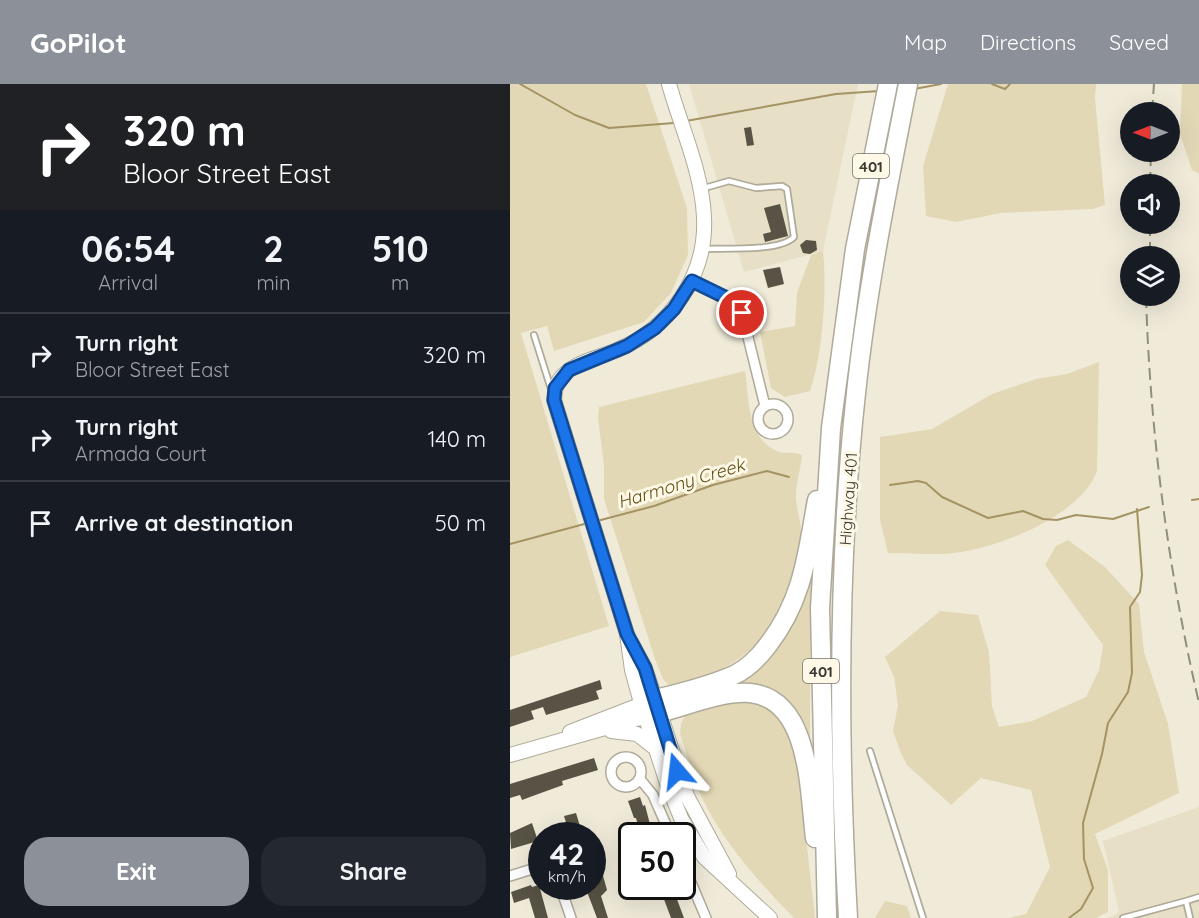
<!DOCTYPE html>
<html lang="en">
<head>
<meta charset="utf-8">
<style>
  :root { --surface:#171b24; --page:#242831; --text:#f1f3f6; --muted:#9ea1a6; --line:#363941; --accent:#8c9099 }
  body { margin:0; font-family:Quicksand,sans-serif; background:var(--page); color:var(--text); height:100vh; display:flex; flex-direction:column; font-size:22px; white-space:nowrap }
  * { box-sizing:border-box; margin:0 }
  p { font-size:20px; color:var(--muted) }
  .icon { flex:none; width:33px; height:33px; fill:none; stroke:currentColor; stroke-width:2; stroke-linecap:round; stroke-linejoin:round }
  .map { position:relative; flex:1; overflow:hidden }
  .details { display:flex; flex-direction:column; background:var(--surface); width:510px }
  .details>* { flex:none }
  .top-card { background:#202124; color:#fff; overflow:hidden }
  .needle { width:39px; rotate:270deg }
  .controls { position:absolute; left:610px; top:18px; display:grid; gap:12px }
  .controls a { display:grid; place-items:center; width:60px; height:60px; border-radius:50%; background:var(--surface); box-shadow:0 6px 24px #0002; font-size:30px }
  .speed { position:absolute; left:18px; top:738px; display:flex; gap:12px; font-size:30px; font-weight:700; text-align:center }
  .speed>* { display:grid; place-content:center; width:78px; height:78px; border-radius:50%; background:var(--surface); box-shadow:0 6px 24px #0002; line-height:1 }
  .speed small { font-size:15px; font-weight:400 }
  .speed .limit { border:3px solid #111; border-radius:9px; background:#fff; color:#111 }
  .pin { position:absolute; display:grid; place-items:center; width:51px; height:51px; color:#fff; margin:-26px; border:3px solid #fff; border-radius:50%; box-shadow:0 2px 6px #0007 }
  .me { position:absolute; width:66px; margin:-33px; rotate:343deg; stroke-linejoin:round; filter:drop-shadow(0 0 4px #0008) }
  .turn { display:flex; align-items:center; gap:21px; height:126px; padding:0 24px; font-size:27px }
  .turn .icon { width:78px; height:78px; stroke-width:2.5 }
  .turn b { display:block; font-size:42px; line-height:51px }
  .eta { display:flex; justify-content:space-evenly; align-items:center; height:102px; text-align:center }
  .eta b { font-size:36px; font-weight:700; line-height:42px }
  .button { display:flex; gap:12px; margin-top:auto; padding:12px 24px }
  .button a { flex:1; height:69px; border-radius:24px; background:var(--accent); color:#fff; font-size:24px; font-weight:700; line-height:69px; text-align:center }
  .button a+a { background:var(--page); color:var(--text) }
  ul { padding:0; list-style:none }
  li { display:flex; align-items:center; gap:18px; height:84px; padding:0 24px; border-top:2px solid var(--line) }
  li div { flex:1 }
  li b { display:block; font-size:22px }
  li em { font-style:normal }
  header { display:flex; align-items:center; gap:36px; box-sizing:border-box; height:84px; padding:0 30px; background:var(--accent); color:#fff }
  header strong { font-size:28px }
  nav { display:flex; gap:33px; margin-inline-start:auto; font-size:21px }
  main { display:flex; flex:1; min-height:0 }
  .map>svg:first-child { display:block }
  .built { fill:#e7dfc6 }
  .green { fill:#e3d8b6 }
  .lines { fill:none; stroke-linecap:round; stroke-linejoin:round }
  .stream { stroke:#a49363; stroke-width:2 }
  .building { fill:#585344 }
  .service-casing { stroke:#afaa99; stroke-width:8 }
  .minor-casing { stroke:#afaa99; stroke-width:12 }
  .secondary-casing { stroke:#afaa99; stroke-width:16 }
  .motorway-casing { stroke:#afaa99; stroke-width:21 }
  .service { stroke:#fff; stroke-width:4.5 }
  .minor { stroke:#fff; stroke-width:9 }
  .secondary { stroke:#fff; stroke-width:14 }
  .motorway { stroke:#fff; stroke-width:18 }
  .rail { stroke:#918e81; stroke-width:2; stroke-dasharray:12 6; stroke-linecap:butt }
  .route-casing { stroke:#114b97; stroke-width:15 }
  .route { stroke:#1a73e8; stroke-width:10 }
  .labels { text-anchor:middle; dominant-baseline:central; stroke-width:6; stroke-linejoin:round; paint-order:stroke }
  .shield { fill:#fef8e6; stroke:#767268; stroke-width:1.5 }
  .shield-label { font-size:15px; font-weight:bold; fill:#3b3932 }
  .street-label { font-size:16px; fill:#3b3932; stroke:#fef8e6 }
  .water-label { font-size:18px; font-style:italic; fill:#614f14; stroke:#fef8e6 }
</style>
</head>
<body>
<header>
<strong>GoPilot</strong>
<nav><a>Map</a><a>Directions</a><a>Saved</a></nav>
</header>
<main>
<section class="details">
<div class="top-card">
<div class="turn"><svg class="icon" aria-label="right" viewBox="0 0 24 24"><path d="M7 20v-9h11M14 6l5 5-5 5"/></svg><div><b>320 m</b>Bloor Street East</div></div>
</div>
<div class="eta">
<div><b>06:54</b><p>Arrival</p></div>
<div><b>2</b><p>min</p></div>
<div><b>510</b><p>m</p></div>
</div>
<ul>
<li><svg class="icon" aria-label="right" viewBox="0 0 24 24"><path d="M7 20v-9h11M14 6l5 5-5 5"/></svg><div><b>Turn right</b><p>Bloor Street East</p></div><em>320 m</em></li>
<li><svg class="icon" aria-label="right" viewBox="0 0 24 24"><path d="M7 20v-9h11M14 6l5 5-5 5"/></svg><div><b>Turn right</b><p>Armada Court</p></div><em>140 m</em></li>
<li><svg class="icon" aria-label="arrive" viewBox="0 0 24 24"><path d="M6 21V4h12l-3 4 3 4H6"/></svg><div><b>Arrive at destination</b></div><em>50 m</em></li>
</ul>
<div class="button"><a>Exit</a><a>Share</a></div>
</section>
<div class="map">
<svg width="689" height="834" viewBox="0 0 689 834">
  <rect width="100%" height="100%" fill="#f0ebd9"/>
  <path class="built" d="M 179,0 L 348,0 L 313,167 L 234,188 Z
    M 689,723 L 689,834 L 598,834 L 609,828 L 593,757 Z"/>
  <path class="green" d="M 0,0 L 136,0 L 177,124 L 178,171 L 161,209 L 134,238 L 44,267 L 37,242 L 11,249 L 99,542 L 0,573 Z
    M 438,0 L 586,0 L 585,14 L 595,121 L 583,125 L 491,129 L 446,138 L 416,132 L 413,82 Z
    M 672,0 L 689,0 L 689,90 L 682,86 L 670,50 Z
    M 313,167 C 317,206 313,270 300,307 L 275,313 L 261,304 L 250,248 L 285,242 L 287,209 L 301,171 Z
    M 589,278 L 587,387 C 573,429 494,462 451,468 C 428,472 402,469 378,469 L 370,436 L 370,353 L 422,345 L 482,310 L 526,295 L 557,290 Z
    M 235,287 C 239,315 237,356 269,368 C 277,370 284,367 292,371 C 291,384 286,398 286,412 C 286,424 291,436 291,448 C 290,529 240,589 160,602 L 153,595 L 145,575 L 94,415 L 94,382 L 88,334 L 89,323 Z
    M 558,456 L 595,483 L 629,520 L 634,568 L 658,640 L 669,709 L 585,750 L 598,786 L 598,828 L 586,834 L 498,834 L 516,830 L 540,783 L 521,706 L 471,694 L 441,721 L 397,681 L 390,667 L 383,647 L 388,621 L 384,593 L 375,573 L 430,527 L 468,531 L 479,568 L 482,622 L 489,643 L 522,637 L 576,613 L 589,586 L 593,561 L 535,481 L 546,462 Z
    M 305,477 L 300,573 L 300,651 L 297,651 C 280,612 268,615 231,603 L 229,595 Z
    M 242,616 C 273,628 278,643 287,673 L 305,834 L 284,834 C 249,798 216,762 193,716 C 183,696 178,672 170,650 L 171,640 L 175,632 L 224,618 Z
    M 375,817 L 397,822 L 401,834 L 365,834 Z"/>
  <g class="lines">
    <path class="stream" d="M 10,0 L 65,31 L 99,44 L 164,39
      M 482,0 L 495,5 L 500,0
      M 404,5 L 431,0
      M 176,37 L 326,10 L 369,7
      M 380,401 L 408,397 L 416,399 L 432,413 L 478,434 L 513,427 L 533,435 L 547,436 L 566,431 L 603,435 L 639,423
      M 682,416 L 689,415
      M 87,437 L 144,422 L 203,401 L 257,387 L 279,393
      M 0,460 L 78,439
      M 559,834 L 571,825 L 583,804 L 574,775 L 573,739 L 592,670 L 598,639 L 618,608 L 622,589 L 620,523 L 630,508 L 632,491 L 627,425"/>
  </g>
  <path class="building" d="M 241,43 L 244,61 L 237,62 L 234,44 Z
    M 270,120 L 278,152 L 255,158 L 253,150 L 261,148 L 254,124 Z
    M 296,156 L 306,157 L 307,166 L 300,170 L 293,169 L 290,161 Z
    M 270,183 L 274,200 L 258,204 L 253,186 Z
    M 90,596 L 92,605 L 86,607 L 89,615 L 36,631 L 33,623 L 21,627 L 24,635 L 0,643 L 0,626 Z
    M 84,674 L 88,686 L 52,697 L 53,701 L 20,713 L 12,716 L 10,711 L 0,714 L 0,700 Z
    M 130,713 L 133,722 L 135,721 L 143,752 L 131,752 L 126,734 L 124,734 L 118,717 Z
    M 66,729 L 73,752 L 60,752 L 54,732 Z
    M 22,739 L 28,757 L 1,765 L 0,749 Z
    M 92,788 L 97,806 L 91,812 L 98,834 L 87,834 L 76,805 L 82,803 L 82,792 Z
    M 119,790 L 121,799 L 111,802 L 108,793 Z
    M 21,801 L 22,803 L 29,801 L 38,834 L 25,834 L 19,814 L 4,819 L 1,808 Z
    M 149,802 L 162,802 L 174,834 L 161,834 Z"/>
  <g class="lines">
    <defs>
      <path id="service" d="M 191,105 L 219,97 L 246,104 L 272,102 L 277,105 L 284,153 C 270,168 213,164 192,165
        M 24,251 L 41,305
        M 360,667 L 413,834
        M 676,817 L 689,813
        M 613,834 L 676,817 L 680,834"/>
      <path id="minor" d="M 182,197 L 223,217 L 232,229 L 255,322
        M248 335a15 15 0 1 1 30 0a15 15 0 1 1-30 0Z
        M101 688a15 15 0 1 1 30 0a15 15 0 1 1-30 0Z
        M 130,695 L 143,711 L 161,752
        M 172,777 L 196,834
        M 0,792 L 32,782
        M 50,802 L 61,834"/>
      <path id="secondary" d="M 159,0 C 171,43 192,88 194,133 C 197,192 160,244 107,266 C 89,274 63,278 50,295 C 45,301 45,308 44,316 L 117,550 L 122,586 L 131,619 L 157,699 L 171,734 L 194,773 L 260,834
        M 122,560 L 135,584 L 177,712 L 219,790
        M 101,647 L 127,650 L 145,664
        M 60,648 L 140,617
        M 0,671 L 144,630"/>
      <path id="motorway" d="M 145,615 C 171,609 199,602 224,591 C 237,585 249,573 258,561 C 293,516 297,471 307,416
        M 149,629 C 177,622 211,607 240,609 C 301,615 299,708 305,754
        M 317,834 L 310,524 L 321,344 L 345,165 L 378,0
        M 338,834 C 328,659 327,483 346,309 C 357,205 378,102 398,0"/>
    </defs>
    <use href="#service" class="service-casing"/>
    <use href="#minor" class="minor-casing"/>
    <use href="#secondary" class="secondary-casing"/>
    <use href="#motorway" class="motorway-casing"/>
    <use href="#service" class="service"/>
    <use href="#minor" class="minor"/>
    <use href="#secondary" class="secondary"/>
    <use href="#motorway" class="motorway"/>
    <path class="rail" d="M 642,28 L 644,0
      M 640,100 L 641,68
      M 640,140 L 640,172
      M 636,212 C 640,348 658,486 689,619"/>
  </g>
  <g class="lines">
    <defs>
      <path id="route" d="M 167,687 L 135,584 L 117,550 L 44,316 L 45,304 L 59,286 L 117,262 L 145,244 L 164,225 L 182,197 L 223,217 L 232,229"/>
    </defs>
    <use href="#route" class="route-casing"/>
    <use href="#route" class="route"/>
  </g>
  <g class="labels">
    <g class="shield">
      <rect x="343" y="70" width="36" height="24" rx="4.5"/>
      <rect x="293" y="575" width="36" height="24" rx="4.5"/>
    </g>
    <g class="shield-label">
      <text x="361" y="82">401</text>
      <text x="311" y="587">401</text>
    </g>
    <g class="street-label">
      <text transform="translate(338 415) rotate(-86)">Highway 401</text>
    </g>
    <g class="water-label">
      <text transform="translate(171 399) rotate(-17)">Harmony Creek</text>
    </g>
  </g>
</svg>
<div class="controls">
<a><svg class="needle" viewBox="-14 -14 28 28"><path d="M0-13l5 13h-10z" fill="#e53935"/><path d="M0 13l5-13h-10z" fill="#9ea1a6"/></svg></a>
<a><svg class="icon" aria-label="sound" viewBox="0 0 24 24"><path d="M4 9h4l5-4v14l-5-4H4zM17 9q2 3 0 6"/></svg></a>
<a><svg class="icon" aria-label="layers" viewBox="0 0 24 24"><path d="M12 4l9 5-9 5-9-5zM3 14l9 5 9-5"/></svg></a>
</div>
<div class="speed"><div>42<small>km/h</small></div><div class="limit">50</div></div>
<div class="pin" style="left:232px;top:229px;background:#d93025"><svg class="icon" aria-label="arrive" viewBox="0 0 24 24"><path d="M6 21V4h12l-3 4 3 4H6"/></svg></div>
<svg class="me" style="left:167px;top:687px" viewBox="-20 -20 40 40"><path d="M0-17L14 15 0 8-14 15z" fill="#1a73e8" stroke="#fff" stroke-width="4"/></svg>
</div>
</main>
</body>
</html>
